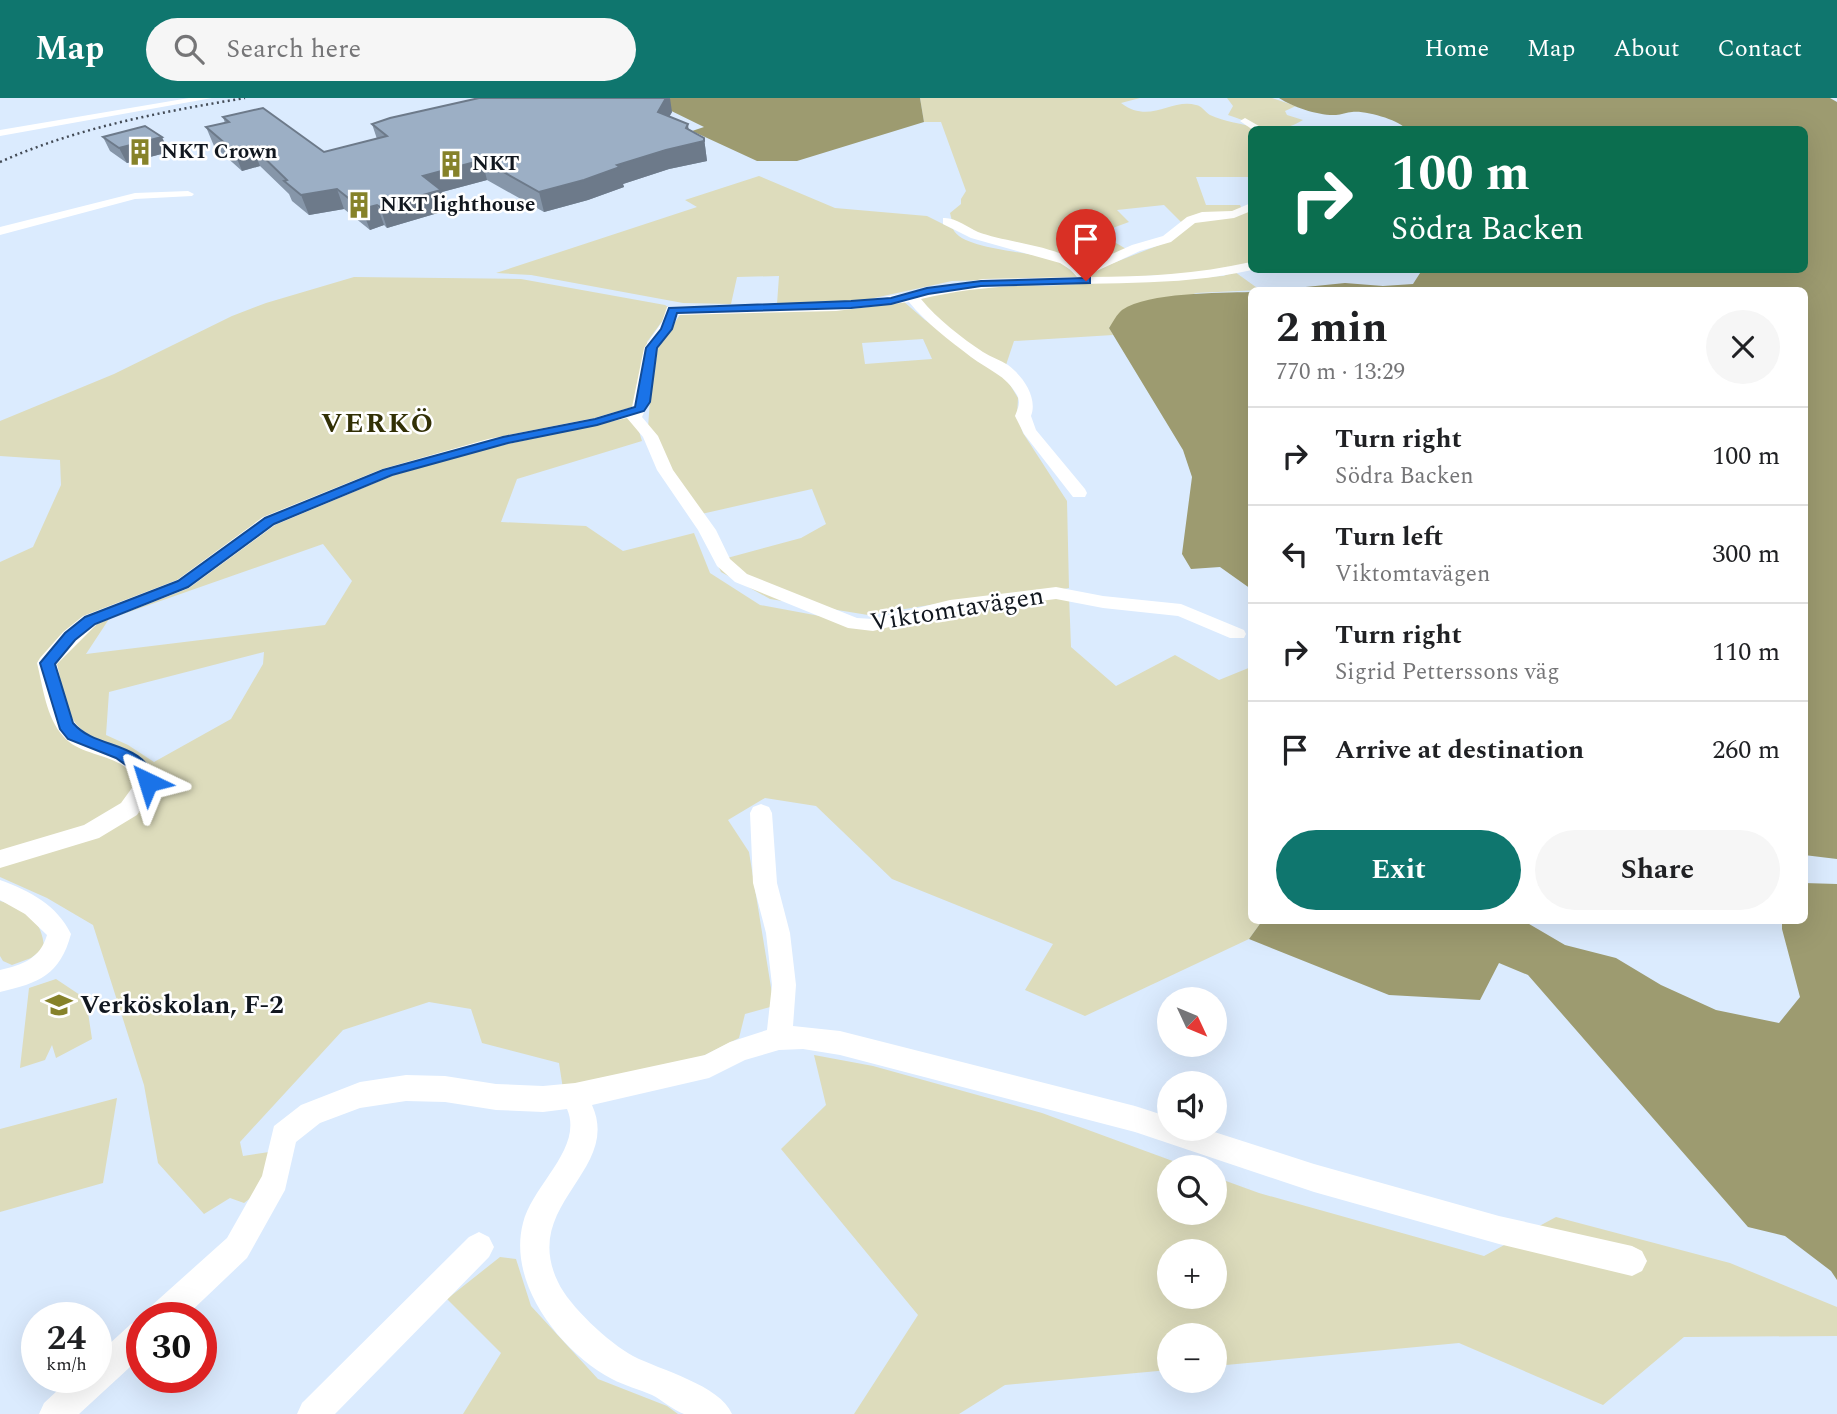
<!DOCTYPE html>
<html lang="en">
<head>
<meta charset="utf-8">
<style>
  :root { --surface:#fff; --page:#f6f6f6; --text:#202124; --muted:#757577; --line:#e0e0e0; --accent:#0f766e }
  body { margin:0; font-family:Spectral,serif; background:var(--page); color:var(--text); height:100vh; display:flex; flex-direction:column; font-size:26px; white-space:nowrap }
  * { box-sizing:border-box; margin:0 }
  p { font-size:23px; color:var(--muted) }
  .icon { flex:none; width:38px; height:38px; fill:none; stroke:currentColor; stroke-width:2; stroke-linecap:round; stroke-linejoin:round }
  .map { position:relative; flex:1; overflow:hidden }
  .sheet { position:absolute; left:1248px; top:189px; width:560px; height:637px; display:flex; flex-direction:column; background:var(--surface); border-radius:10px; box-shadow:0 7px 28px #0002 }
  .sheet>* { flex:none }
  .top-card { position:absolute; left:1248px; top:28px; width:560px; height:147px; border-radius:10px; box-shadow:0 7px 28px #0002; background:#0b6e4f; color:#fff; overflow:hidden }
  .needle { width:46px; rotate:134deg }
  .fabs { position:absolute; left:1157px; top:889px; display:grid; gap:14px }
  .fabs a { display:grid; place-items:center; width:70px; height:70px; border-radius:50%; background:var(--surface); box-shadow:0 7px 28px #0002; font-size:35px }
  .speed { position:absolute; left:21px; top:1204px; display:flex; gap:14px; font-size:35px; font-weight:700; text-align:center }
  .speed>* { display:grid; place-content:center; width:91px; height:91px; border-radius:50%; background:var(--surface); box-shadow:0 7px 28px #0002; line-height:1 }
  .speed small { font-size:18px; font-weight:400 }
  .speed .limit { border:10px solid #d22; background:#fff; color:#111 }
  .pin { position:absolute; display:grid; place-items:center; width:60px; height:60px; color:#fff; margin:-72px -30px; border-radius:50% 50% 50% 0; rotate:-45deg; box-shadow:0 0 7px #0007 }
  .pin .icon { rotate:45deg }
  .me { position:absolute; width:77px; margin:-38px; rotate:319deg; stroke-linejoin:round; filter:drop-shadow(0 0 5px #0008) }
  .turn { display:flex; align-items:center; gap:24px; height:147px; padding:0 28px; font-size:32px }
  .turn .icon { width:91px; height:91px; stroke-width:2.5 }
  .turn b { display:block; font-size:49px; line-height:60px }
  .round { display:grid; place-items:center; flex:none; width:74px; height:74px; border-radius:37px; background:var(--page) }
  .overview { display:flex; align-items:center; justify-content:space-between; height:119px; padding:0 28px }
  h1 { font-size:42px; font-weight:700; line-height:52px }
  .cta { display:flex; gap:14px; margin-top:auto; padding:14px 28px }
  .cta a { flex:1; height:80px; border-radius:42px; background:var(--accent); color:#fff; font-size:28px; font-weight:700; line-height:80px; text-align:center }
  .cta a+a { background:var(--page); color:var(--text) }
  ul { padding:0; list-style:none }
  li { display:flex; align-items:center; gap:21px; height:98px; padding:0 28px; border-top:2px solid var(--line) }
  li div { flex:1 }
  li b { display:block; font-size:26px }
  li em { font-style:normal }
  header { display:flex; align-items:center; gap:42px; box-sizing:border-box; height:98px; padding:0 35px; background:var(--accent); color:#fff }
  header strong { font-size:33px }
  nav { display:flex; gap:38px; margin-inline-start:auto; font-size:24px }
  .search { width:490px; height:63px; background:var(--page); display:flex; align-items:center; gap:18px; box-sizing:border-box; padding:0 24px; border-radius:38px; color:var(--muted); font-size:26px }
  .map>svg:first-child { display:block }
  .green { fill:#dddcbc; fill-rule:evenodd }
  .water { fill:#9d9b70 }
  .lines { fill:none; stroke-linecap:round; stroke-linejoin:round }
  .street { fill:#fff; fill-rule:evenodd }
  .rail { stroke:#434b56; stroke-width:2.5; stroke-dasharray:2 3.5; stroke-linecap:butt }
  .wall { fill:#8696a9 }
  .shaded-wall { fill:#6d7a8a }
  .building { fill:#9cafc5; stroke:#6d7a8a; stroke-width:2 }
  .route { fill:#1a73e8; stroke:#114b97; stroke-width:2 }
  .labels { text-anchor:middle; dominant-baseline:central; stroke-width:5; stroke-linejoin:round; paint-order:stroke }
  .far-poi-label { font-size:21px; font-weight:bold; fill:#11171f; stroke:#fff; text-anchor:start }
  .street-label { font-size:26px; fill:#11171f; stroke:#fff }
  .poi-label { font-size:26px; font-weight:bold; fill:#11171f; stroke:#fff; text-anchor:start }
  .far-district-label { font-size:28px; font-weight:bold; letter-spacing:2px; fill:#323005; stroke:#fff }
</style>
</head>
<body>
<header>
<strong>Map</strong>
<div class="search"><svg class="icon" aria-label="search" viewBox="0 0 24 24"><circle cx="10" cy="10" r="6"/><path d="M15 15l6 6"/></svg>Search here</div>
<nav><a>Home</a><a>Map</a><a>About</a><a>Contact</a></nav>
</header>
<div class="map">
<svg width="1837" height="1316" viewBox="0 0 1837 1316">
  <rect width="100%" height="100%" fill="#dbebfe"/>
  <path class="green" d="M 920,0 L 1140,0 L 1121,5 C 1150,27 1171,0 1196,7 C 1202,8 1205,14 1210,17 C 1224,24 1243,25 1258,31 L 1251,32 L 1251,79 L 1196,79 L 1206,107 L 1240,107 L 1242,111 L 1183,126 L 1164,107 L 1117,112 L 1129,124 L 1099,135 L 1128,152 L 1082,172 L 977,136 L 952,123 L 950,115 L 961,106 L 961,101 L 966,93 L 941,24 L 924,24 Z
    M 1227,0 L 1272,0 L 1296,8 L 1285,13 L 1287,17 L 1303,22 C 1272,40 1259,27 1228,17 L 1233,8 Z
    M 759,78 L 835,110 L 927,118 L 953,131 C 963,153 1035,153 1058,163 C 1067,167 1072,175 1080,180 L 952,183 L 865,202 L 777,206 L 779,178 L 737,179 L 731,206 L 683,205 L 531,177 L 496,175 L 697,109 L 685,102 Z
    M 1251,111 L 1251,164 L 1219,174 L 1090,181 L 1085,176 L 1167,144 L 1195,124 L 1234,118 Z
    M 1235,174 L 1260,192 L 1196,195 L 1109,229 L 1113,237 L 1014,243 L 1005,270 C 985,259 922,221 920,197 L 988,185 L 1045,188 L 1223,178 Z
    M 354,179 L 521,181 L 665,207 L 671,211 L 647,244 L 647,279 L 638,330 L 642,343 L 517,381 L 501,424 L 586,428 L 623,453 L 694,435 L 710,475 L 760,507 L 852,524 L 1006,509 L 1069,497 L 1071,549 L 1116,588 L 1175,557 L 1219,582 L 1251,569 L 1251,822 L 1262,823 L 1249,841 L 1085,918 L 1025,892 L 1053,846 L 892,781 L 816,708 L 765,700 L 728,722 L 749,754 L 774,908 L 745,916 L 739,940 L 697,961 L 563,991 L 559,965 L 482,945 L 471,911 L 429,904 L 343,932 L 240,1044 L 243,1058 L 269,1054 L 261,1092 L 244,1105 L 230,1100 L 204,1116 L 158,1065 L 144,987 L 93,827 L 47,800 L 0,779 L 0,464 L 33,449 L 61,387 L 60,362 L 0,358 L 0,323 L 114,276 L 232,218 L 266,205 ZM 323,446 L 352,483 L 325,527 L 86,556 L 109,521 ZM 264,554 L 263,566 L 231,621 L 154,664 L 128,647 L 106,637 L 109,594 Z
    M 903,203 L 925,222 L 1003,275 L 1018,300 L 1017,318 L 1023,335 L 1067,403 L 1069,490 L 1008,501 L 936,506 L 868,517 L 770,501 L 721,474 L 716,463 L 801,440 L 826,426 L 812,391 L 697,417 L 648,330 L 653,258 L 685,209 ZM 923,241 L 932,261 L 865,266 L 862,245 Z
    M 0,803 C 25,809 43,823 44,850 L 31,860 L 12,867 L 3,863 L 0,858 Z
    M 56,881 L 86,901 L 92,941 L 56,960 L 52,947 L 45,962 L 20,970 L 29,890 Z
    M 814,957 L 873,968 L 1042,1015 L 1189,1069 L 1169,1069 L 1169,1115 L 1214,1115 L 1215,1079 L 1259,1095 L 1484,1158 L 1556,1119 L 1730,1165 L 1837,1209 L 1837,1238 L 1684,1239 L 1603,1307 L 1459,1245 L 1215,1268 L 1214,1237 L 1169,1237 L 1169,1272 L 1005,1287 L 959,1316 L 854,1316 L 918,1217 L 781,1051 L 826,1007 ZM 1169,1153 L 1214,1153 L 1214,1199 L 1169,1199 Z
    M 117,1000 L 103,1085 L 0,1114 L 0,1031 Z
    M 500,1159 L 516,1161 L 531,1208 L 598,1281 L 667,1308 L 678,1316 L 463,1316 L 501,1255 L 447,1201 Z"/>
  <path class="water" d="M 628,0 L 920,0 L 924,24 L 797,63 L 757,63 L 692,33 L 704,29 L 649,2 Z
    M 1279,0 L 1830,0 L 1837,4 L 1837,761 L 1804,757 L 1804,192 L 1276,192 L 1345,185 L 1383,188 L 1413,186 L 1422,172 L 1804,172 L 1804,32 L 1406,31 C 1401,23 1366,12 1352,14 C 1347,14 1341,17 1336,17 C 1319,18 1293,9 1279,0 Z
    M 1251,194 L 1251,491 L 1220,469 L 1191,471 L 1182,456 L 1192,379 L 1183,352 L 1109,230 C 1113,224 1117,216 1122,212 C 1149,194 1218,195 1251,194 Z
    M 1804,785 L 1837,786 L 1837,1182 L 1831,1173 L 1785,1138 L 1748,1129 L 1528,877 L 1499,865 L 1480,902 L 1389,897 L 1249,841 L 1262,823 L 1524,823 L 1565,847 L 1616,860 L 1661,887 L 1716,912 L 1779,925 L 1800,899 L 1782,831 L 1782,823 L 1804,822 Z"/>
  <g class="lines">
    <path class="street" d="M 189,0 L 212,0 L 0,38 L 0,32 Z
      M 1245,20 L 1266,32 L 1253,32 L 1240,23 Z
      M 188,93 L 194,96 L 192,98 L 135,101 L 0,137 L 0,129 L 135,95 Z
      M 1251,105 L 1251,113 L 1234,120 L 1195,125 L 1171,144 L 1140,153 L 1088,177 L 1090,179 C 1145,179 1197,176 1251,164 L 1252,172 C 1143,197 1030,174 921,201 C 937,221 962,240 983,254 C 991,259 1000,262 1008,267 C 1023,278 1038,300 1031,318 L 1036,332 L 1085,391 L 1087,395 L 1085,399 L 1073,399 L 1024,336 L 1015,318 C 1018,310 1021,305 1017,297 C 1006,277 988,272 971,259 C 949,242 926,225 909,204 L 836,213 L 678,217 L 658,250 L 650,300 L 642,319 L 658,338 L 673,372 L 716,432 L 730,461 L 747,476 L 857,520 L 873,521 L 950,502 L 1056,489 L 1103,498 L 1181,506 L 1244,532 L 1246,536 L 1244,540 L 1230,540 L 1178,518 L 1103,510 L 1056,501 L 950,514 L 873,533 L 848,530 L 735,484 L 717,468 L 698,432 L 657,372 L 643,339 L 627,320 L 490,350 L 394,377 L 275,427 L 189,490 L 97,526 L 57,566 C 62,585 64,612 77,627 C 103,656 135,637 159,684 L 137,717 L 99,740 L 0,770 L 0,752 L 84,727 L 121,705 L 137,683 C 123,654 82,661 63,638 C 46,619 43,589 37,565 L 40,560 L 63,534 L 83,518 L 177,482 L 263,419 L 382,371 L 488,341 L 594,320 L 632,309 L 644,250 L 662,224 L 667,209 L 856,204 L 983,181 L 1077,179 L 1071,172 L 1060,165 L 971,140 L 943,126 L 943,120 C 955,119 967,129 978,134 C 1007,145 1063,148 1083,169 L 1132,147 L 1163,138 L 1187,119 L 1202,114 L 1232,113 Z
      M 761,706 L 769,709 L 772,715 L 777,785 L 790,835 L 796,887 L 793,928 L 840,933 L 1135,1008 L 1169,1019 L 1169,1031 L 1205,1031 L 1314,1066 L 1499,1118 L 1632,1148 L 1642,1153 L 1647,1163 L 1642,1173 L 1632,1178 L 1499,1146 L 1314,1094 L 1135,1034 L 840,957 L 803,951 L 779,952 L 745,962 L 709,980 L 592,1007 C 622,1073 520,1106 558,1184 C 569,1208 609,1245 633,1258 C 660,1272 720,1287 732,1316 C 718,1316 697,1316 684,1316 C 673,1312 662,1302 652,1297 C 639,1291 625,1288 612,1281 C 561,1254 507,1186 523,1125 C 532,1087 584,1050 567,1011 L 543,1014 L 496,1012 L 445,1004 L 406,1003 L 360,1010 L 320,1025 L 296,1044 L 285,1092 L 247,1160 L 184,1220 L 146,1220 L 150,1209 L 227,1140 L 262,1078 L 274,1028 L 301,1007 L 360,984 L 406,977 L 445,978 L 496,986 L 543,988 L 575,985 L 705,957 L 730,944 L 767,932 L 772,887 L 766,835 L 753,785 L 750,715 L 753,709 Z
      M 0,782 C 30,793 57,807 71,836 C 60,877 39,885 0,894 L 0,872 C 22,867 40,861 47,837 L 25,816 L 0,802 Z
      M 479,1134 L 489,1139 L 494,1149 L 489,1159 L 335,1316 L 297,1316 L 302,1305 L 469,1139 Z
      M 142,1222 L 142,1258 L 79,1316 L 39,1316 L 44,1305 L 72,1279 L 96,1279 L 96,1258 L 131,1226 Z"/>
    <path class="rail" d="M 0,64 C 79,29 161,14 245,0"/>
  </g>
  <path class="wall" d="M 672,14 L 669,19 L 704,40 L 707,63 L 669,71 L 623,86 L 624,89 L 588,102 L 544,114 L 487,82 L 442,94 L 448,112 L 387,130 L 384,127 L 370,132 L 344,111 L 309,117 L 292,103 L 289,96 L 260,68 L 242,73 L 214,48 L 206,29 L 225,25 L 223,19 L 324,54 L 377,41 L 372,26 Z
    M 103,39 L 169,54 L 127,65 L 110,53 Z"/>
  <path class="shaded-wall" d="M 666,0 L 670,0 L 672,14 L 661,33 L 658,14 Z
    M 688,26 L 690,45 L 704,40 L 707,63 L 669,71 L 623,86 L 624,89 L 588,102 L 544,114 L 539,94 L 686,30 Z
    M 162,39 L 169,54 L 127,65 L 119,50 Z
    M 252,48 L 260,68 L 242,73 L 234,53 Z
    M 482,62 L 487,82 L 442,94 L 448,112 L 387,130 L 380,109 L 423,78 Z
    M 337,91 L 344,111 L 309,117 L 301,97 Z
    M 377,107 L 384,127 L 370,132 L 362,111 Z"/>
  <path class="building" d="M 479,0 L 666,0 L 658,14 L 688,26 L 686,30 L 704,40 L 704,43 L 666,52 L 617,67 L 620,69 L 584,82 L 539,94 L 482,62 L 423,78 L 441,92 L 380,109 L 377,107 L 362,111 L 337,91 L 301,97 L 284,83 L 287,82 L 252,48 L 234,53 L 206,29 L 229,24 L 223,19 L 263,10 L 324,54 L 387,38 L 372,26 L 390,20 Z
    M 145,28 L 162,39 L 119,50 L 103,39 Z"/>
  <path class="route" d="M 1086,180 L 1090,180 L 1090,185 L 981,188 L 928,196 L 891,206 L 851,210 L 677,215 L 672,231 L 657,250 L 650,304 L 644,313 L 597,327 L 508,345 L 392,377 L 274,426 L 188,489 L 95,526 L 75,542 L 55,566 L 73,625 C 97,653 143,641 156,684 L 154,688 L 142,688 L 137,675 L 116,660 L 68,641 L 60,631 L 40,565 L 65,535 L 85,519 L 178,483 L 265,420 L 383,372 L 503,339 L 595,321 L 635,309 L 646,250 L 661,231 L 669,210 L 851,203 L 891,200 L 927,190 L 981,183 Z"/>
  <defs>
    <symbol id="building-bare" viewBox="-9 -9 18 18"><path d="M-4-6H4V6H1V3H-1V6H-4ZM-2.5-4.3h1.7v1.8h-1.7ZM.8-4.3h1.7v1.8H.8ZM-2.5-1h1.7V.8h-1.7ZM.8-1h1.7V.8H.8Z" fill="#86822a" stroke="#fff" stroke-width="2.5" paint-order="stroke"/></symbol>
    <symbol id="school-bare" viewBox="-9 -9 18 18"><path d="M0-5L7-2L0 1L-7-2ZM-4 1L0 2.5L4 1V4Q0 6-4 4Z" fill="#86822a" stroke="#fff" stroke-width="2.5" paint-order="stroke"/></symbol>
  </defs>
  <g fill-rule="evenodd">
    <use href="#building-bare" x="121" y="35" width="38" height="38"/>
    <use href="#building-bare" x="432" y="47" width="38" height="38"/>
    <use href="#building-bare" x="340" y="88" width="38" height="38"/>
    <use href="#school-bare" x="40" y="888" width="38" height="38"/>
  </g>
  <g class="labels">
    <g class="far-poi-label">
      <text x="161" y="54">NKT Crown</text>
      <text x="472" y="66">NKT</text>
      <text x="380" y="107">NKT lighthouse</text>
    </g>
    <g class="street-label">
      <text transform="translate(957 511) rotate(-9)">Viktomtavägen</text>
    </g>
    <g class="poi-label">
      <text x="80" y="907">Verköskolan, F-2</text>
    </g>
    <g class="far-district-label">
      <text x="378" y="325">VERKÖ</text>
    </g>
  </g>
</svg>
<div class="fabs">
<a><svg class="needle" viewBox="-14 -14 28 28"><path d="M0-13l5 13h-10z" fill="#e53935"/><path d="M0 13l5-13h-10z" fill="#757577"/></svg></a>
<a><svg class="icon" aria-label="sound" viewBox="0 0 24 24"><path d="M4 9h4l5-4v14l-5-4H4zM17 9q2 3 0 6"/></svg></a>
<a><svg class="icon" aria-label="search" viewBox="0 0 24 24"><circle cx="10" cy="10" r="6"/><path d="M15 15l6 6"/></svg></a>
<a>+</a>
<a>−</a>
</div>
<div class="speed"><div>24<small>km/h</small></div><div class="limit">30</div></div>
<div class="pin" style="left:1086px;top:183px;background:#d93025"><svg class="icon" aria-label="arrive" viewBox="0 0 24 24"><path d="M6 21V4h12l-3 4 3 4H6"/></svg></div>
<svg class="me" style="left:148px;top:684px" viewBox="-20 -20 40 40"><path d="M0-17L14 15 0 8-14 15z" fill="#1a73e8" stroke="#fff" stroke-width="4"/></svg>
<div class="top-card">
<div class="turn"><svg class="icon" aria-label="right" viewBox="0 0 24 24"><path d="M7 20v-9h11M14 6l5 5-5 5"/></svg><div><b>100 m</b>Södra Backen</div></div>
</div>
<section class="sheet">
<div class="overview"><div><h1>2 min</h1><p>770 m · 13:29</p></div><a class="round"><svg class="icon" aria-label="close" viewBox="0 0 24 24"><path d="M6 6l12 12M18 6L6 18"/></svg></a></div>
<ul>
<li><svg class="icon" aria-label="right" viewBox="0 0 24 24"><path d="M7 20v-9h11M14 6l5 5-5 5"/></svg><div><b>Turn right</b><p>Södra Backen</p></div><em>100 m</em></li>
<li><svg class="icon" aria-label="left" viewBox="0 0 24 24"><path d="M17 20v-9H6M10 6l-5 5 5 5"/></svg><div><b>Turn left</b><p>Viktomtavägen</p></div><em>300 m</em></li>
<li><svg class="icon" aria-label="right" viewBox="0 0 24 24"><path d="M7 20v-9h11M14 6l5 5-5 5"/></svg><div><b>Turn right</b><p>Sigrid Petterssons väg</p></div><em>110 m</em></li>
<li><svg class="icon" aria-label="arrive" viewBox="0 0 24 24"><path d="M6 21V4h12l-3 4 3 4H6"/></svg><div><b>Arrive at destination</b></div><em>260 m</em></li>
</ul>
<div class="cta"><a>Exit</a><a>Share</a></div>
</section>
</div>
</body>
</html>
